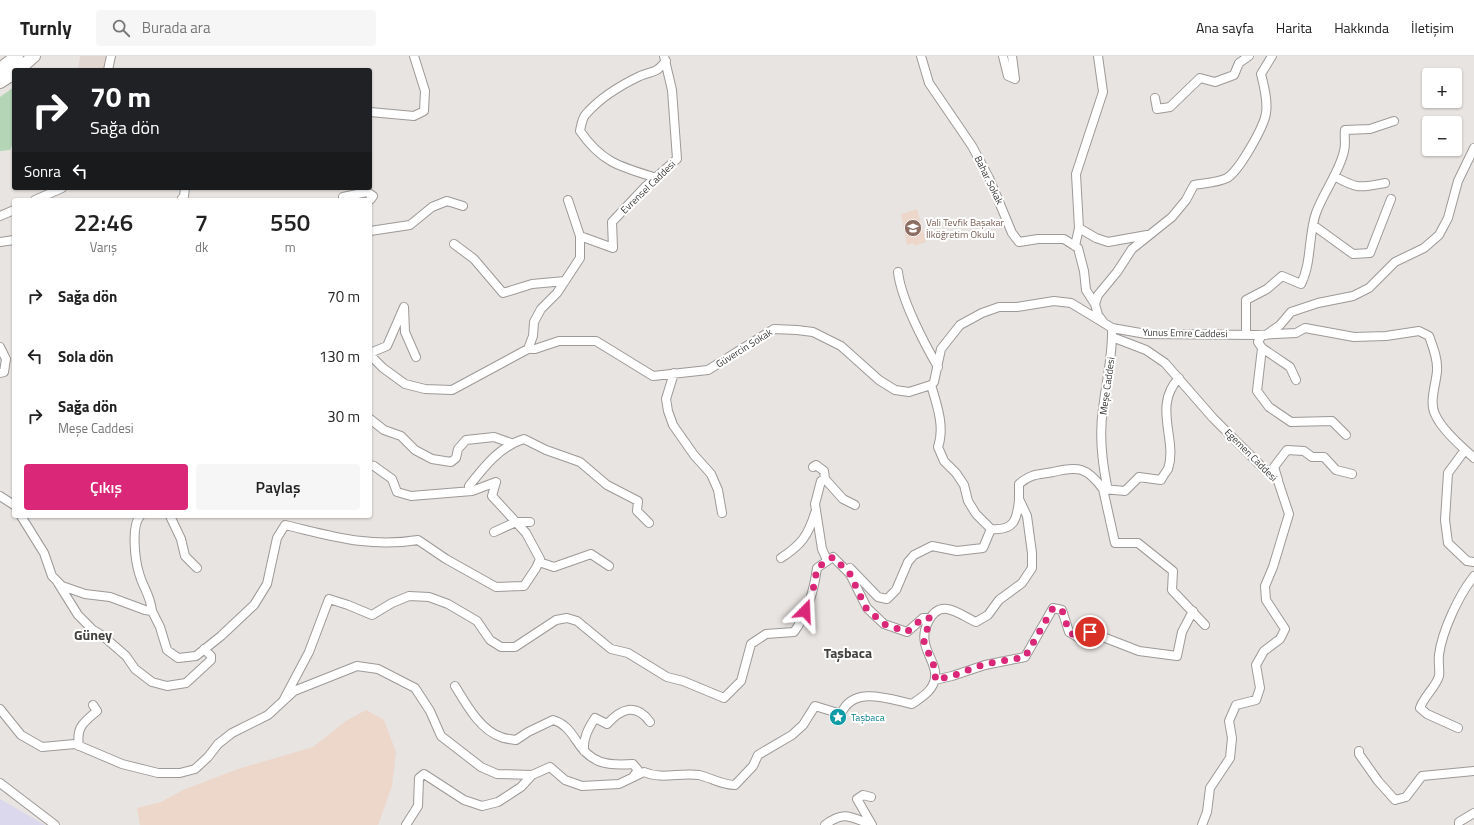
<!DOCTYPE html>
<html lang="tr">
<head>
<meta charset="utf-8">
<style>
  :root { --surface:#fff; --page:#f6f6f6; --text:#222; --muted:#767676; --line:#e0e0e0; --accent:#db2777 }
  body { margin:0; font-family:"Titillium Web",sans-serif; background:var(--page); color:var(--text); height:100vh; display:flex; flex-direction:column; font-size:15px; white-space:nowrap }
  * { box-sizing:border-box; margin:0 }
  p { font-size:13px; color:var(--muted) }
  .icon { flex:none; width:22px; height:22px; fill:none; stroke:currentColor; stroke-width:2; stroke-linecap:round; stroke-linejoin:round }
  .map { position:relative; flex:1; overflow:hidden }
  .sheet { position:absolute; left:12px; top:142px; width:360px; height:320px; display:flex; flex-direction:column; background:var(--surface); border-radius:4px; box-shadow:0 1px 3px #0004 }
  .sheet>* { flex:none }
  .top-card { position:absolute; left:12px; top:12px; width:360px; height:122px; border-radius:4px; box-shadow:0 1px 3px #0004; background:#202124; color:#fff; overflow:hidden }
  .controls { position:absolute; left:1422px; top:12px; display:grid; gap:8px }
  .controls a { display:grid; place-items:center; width:40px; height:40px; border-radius:4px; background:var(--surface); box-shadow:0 1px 3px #0004; font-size:20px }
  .pin { position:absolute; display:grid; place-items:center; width:34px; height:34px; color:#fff; margin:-17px; border:2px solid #fff; border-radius:50%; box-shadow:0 1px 4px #0007 }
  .me { position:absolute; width:44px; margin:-22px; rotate:21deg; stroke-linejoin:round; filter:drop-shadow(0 0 3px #0008) }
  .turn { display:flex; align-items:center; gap:14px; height:84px; padding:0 12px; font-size:18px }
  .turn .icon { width:52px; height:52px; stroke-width:2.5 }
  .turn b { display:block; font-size:28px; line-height:34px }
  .then { display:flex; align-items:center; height:38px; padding:0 12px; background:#0003; gap:8px; font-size:15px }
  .eta { display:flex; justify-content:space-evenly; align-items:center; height:68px; text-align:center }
  .eta b { font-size:24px; font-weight:600; line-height:28px }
  .primary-button { display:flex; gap:8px; margin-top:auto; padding:8px 12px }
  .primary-button a { flex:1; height:46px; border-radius:4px; background:var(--accent); color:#fff; font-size:16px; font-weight:600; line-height:46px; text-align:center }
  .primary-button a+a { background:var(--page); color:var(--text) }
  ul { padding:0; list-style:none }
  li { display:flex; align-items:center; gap:12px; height:60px; padding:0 12px }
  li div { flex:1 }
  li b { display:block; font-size:15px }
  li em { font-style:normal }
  header { display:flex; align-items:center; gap:24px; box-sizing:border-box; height:56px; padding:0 20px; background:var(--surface); border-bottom:1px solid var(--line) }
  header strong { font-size:19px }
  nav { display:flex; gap:22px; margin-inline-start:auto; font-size:14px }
  .search { width:280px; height:36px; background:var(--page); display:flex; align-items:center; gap:10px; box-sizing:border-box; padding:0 14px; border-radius:4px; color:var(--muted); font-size:15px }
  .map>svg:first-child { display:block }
  .built { fill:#e2d7d0 }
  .industrial { fill:#dbd8ee }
  .education { fill:#edd6ca }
  .green { fill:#b4d5b6 }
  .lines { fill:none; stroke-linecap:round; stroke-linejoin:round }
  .minor-casing { stroke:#9d9997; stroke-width:10 }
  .highway-casing { stroke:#9d9997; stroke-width:14 }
  .minor { stroke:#fff; stroke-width:8 }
  .highway { stroke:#fff; stroke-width:12 }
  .route { stroke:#db2777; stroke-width:7; stroke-dasharray:0 12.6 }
  .labels { text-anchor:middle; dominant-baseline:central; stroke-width:4; stroke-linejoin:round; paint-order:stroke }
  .street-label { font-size:10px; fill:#3b3a39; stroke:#fff }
  .education-label { font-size:10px; fill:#785e54; stroke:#fff; text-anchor:start }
  .culture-label { font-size:10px; fill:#0d838f; stroke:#fff; text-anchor:start }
  .district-label { font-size:14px; font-weight:bold; fill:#44413f; stroke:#fff }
</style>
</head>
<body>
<header>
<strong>Turnly</strong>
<div class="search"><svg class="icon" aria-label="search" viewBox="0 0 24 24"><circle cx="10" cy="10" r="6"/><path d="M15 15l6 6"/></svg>Burada ara</div>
<nav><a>Ana sayfa</a><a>Harita</a><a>Hakkında</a><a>İletişim</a></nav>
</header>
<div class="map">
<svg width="1474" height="769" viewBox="0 0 1474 769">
  <rect width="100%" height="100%" fill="#e8e4e1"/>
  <path class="built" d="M 80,0 L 107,0 L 105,14 L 78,14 Z"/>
  <path class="industrial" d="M 0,743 L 45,769 L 0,769 Z"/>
  <path class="education" d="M 917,153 L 926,186 L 914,190 L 914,187 L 907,189 L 901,158 Z
    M 366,654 L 384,664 L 396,696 L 392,730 L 378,769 L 140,769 L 137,752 L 161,746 L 183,734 L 238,713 L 313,691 L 346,665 Z"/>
  <path class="green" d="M 14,31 L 14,84 L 10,94 L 0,95 L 0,41 Z"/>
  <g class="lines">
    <defs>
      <path id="minor" d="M 921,0 L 929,27 L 972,90 L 989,122 L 1012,177 L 1019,186 L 1038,183 L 1064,183 L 1078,192 L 1084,215 L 1086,234 L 1095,248
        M 1003,0 L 1008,20 L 1015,23 L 1012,0
        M 1098,0 L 1103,36 L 1076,118 L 1079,172 L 1096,182 L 1108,186 L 1147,179
        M 1272,0 L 1261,18 C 1264,30 1268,45 1266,57 C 1264,71 1239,115 1227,122 C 1217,127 1204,127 1194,129 L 1186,144 L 1172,161 L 1132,193 L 1117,216 L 1098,239 L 1095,248 L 1098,259 L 1104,267 L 1112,272 L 1146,278 L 1257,279 L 1296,277 L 1305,272 L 1354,281 L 1386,280 L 1419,275 L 1429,280 C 1433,291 1438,303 1437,315 C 1436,328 1429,346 1435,358 C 1441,373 1462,391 1474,402
        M 108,14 L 111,0
        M 1155,42 L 1157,53 L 1170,51 L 1200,22 L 1215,26 L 1234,19 L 1239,7 L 1249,0
        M 370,56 L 414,60 L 424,55 L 425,35 L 414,0
        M 1334,120 C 1357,133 1360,132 1385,127
        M 657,122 C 621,111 602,107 580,75 C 581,70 582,62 586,58 C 600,42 621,29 640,20 C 654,14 654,19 666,5
        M 343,141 L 367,136 L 373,140 L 370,144
        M 35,144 L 62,132
        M 181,144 L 184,140 L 185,132
        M 568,144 L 580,180
        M 0,160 L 14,154
        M 1313,169 L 1353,198 L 1370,197 L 1391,143
        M 370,175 L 410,169 L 432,151 L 447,145 L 463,150
        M 0,186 L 14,184
        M 454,188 L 474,203 L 503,237 L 532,228 L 565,225
        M 1075,190 L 1079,172
        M 898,216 C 901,243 924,287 938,311
        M 1246,279 L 1246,244 L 1267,233 L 1282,220 L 1301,228 C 1312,206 1308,180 1316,157 C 1323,137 1340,115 1344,95 C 1346,89 1344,81 1345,74 L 1370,73 L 1394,65
        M 1262,279 L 1258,286 L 1262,292 L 1290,311 L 1296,324
        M 1266,279 L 1280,269 L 1291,256 L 1318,247 L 1353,240 L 1369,232 L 1395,206 L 1424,192 L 1439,179 L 1448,162 L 1458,125 L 1474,92
        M 1112,281 L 1146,294 L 1165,307 L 1213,362 L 1261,410 L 1278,425 L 1289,458 L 1273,511 L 1265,530 L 1266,544 L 1285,573 L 1280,583 L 1264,595 L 1256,609 L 1260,632 L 1256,644 L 1236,649 L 1229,665 L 1232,682 L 1230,702 L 1210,732 L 1207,756 L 1202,769
        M 0,291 L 6,303 L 4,316 L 0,317
        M 1262,292 L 1257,335 L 1269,351 L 1291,366 L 1332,365 L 1346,379
        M 528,293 L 533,280 L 534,266 L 541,253 L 557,237 L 580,202 L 580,180 L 613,192 L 612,166 L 646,130 L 677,103 L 672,34 L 664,0
        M 370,297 L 387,290 L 404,251 L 405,276 L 416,301
        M 370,299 L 383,312 L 405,328 L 425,333 L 452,334 L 528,293 L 535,293 L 559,285 L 596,285 L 653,320 L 708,314 L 774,273 L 797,274 L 813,276 L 841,290 L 879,324 L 895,334 L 909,336 L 931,329 L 934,326 L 941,293 L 960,269 L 982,257 L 999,251 L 1017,251 L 1054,245 L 1071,247 L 1104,267
        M 674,317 L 666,343 L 668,355 L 673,369 L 694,399 L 711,418 L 718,434 L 722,457
        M 1179,322 C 1152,350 1178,384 1168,413 C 1166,416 1163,420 1161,424 L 1139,421 L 1125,435 L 1103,433 L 1115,487 L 1138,487 L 1173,515 L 1172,534 L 1205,569
        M 370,363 L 384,374 L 401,380 L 415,394 L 432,403 L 451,406 L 456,402 L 458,393 L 466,384 L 494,381 L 511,387
        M 1465,394 L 1448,417 L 1445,464 L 1448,487 L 1467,505 L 1474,506
        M 370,409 L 374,410 L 392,423 L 397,436 L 411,440 L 472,435
        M 813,411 L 816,409 L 824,415 L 825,423
        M 1278,424 L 1274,411 L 1287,394 L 1304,395 L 1312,401 L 1324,401 L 1336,414 L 1352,418
        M 0,440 L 14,449
        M 21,460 L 44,497 L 52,520 L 62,530 L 85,538 L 110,541 L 145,554 L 152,555 C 150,538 143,532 139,517 C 135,504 131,470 140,460
        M 170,460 L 181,483 L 185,500 L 197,512
        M 991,473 C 1014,475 1017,464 1019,444
        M 494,476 L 516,466 L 530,466
        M 781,502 C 801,489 808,480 815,457
        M 827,504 L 822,493 L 815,448 L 821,425 L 825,423 L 843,443 L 855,449
        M 539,506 L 554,511 L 591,498 L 609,510
        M 850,512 L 878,541 L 887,543 L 896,534 L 908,506 L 914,499 L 932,490 L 957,495 L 983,492 L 991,473 L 976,458 L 968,445 L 964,429 L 956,417 L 944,405 L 938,391 C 945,371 937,349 931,329
        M 58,527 L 78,559 L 93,574 L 103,580 L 126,600 L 135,613 L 152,626 L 167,630 L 186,627 L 211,604 L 211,600 L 204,593
        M 152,555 L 160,571 L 167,594 L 178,602 L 196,600 L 221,580 L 254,549 L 267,528 L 277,482 L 285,469 C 332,480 369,492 418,484 L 446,503 L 496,531 L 524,530 L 536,512 L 540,503 L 526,477 L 492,440 L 496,426 L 472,435 L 469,430 C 484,411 500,390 524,383 L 546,394 L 580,406 L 607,429 L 638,445 L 637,455 L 649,467
        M 935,624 L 952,620 L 985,609 L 1025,601 L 1053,552 L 1062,554 L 1069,576 L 1079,582 L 1090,576 L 1139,595 L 1177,600 L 1182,576 L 1193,555
        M 455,630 C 466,648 480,674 501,681 C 505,683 511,683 516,684 L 528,676 L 553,664 C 564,667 570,675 576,684 C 591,708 607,710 633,708 L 638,714 L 633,721
        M 283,645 L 309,596 L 329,543 L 348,549 L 372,559 L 392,547 L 409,540 L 429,541 L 448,548 L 477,565 L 490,584 L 501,591 L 515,591 L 556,564 L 567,562 L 577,565 L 611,593 L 628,597 L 667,621 L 683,625 L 724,642 L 741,625 L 751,588 L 766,578 L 794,576 C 807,558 814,534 817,512 L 833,501 L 850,518 L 867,552 L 884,568 L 907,576 L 923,562 L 930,562
        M 0,653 L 21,679 L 42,691 L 75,688 L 122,708 L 158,717 L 180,717 L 195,713 L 208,701 L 218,688 L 232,677 L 268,659 L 294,635 L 357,610 L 378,613 L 415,632 L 430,655 L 441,680 L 481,711 L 497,718 L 532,719
        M 1458,672 L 1427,658 L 1420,652 C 1424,640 1436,631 1439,620 C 1440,614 1438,606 1439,599 C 1442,575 1459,539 1474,520
        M 79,690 C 76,671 83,667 97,655 L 93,649
        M 584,695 C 583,682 588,673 595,662 L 607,668 C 621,653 636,646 650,666
        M 1359,695 L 1359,698 L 1378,725 L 1395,744 L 1406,741 L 1422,720 L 1474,715
        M 0,727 L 55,769
        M 406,769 L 418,750 L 419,722 L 424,718 L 464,744 L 482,750 L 498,746 L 521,731 L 532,719 L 550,711 L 565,724 L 582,730 L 619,728 L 644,716 C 662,724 680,716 699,719 C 712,722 721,729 735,729 L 753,710 L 758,699 L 792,679 L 803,669 L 815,650 L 841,658 C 853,629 889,643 912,648 C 922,641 933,635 935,622 C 937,610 927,599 925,587 C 922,574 931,551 947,553 C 956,554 967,562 976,566 L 988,559 L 999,544 L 1022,527 L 1032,512 L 1032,497 L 1027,460 L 1019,443 L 1019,428 C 1032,417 1038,419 1053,416 C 1078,410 1087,411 1103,433 L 1107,430 C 1102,405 1099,378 1103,353 C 1106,326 1113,300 1112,272
        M 825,769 C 844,754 851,761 872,769 L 857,743 L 863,739 L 871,741
        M 1459,769 L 1459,766 L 1474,757"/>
      <path id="highway" d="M 0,13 L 17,0
        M 18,14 L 34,0
        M 0,26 L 14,17"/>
    </defs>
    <use href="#minor" class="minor-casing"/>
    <use href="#highway" class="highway-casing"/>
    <use href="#minor" class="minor"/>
    <use href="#highway" class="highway"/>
  </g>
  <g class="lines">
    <path class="route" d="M 805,555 L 814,530 L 817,512 L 833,501 L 850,518 L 866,552 L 884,568 L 907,576 L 923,562 L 930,562 L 924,586 L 936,615 L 935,624 L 952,620 L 985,608 L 1025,601 L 1053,552 L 1062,554 L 1069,576 L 1080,582 L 1090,576"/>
  </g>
  <defs>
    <symbol id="school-disc" viewBox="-11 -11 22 22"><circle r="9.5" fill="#8d6e63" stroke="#fff"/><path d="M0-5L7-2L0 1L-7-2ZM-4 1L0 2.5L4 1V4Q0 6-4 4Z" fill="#fff"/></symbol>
    <symbol id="sight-disc" viewBox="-11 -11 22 22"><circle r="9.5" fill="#0f9aa8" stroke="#fff"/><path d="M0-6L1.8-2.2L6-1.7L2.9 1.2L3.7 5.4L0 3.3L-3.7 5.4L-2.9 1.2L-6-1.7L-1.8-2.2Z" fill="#fff"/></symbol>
  </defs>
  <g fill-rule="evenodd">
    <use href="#school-disc" x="903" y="162" width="20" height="20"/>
    <use href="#sight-disc" x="828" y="651" width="20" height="20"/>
  </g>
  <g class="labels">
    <g class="street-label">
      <text transform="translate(989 124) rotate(64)">Bahar Sokak</text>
      <text transform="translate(648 131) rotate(-44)">Evrensel Caddesi</text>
      <text transform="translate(1185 277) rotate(1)">Yunus Emre Caddesi</text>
      <text transform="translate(744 292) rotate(-32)">Güvercin Sokak</text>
      <text transform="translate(1107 330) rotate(-82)">Meşe Caddesi</text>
      <text transform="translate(1251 399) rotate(45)">Egemen Caddesi</text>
    </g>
    <g class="education-label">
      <text x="926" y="166">Vali Tevfik Başakar<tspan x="926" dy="12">İlköğretim Okulu</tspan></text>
    </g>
    <g class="culture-label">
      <text x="851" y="661">Taşbaca</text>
    </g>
    <g class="district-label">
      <text x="93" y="578">Güney</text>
      <text x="848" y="596">Taşbaca</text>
    </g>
  </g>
</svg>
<div class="controls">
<a>+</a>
<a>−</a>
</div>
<div class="pin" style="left:1090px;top:576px;background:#d93025"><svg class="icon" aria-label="arrive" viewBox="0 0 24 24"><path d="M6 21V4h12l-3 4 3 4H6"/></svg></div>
<svg class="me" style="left:805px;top:555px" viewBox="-20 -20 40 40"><path d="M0-17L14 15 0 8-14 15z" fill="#db2777" stroke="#fff" stroke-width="4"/></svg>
<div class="top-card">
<div class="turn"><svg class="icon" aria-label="right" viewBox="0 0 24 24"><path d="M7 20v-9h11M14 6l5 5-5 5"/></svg><div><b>70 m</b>Sağa dön</div></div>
<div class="then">Sonra<svg class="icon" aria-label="left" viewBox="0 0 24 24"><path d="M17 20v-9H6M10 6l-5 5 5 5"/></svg></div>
</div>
<section class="sheet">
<div class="eta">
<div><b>22:46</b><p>Varış</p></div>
<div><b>7</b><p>dk</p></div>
<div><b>550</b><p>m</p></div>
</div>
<ul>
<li><svg class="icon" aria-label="right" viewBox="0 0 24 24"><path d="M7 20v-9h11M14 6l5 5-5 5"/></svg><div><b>Sağa dön</b></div><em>70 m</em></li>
<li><svg class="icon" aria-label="left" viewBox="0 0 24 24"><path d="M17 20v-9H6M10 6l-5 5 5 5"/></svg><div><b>Sola dön</b></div><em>130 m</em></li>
<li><svg class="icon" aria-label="right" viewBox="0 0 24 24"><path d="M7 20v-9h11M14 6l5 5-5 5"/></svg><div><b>Sağa dön</b><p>Meşe Caddesi</p></div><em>30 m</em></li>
</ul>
<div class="primary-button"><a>Çıkış</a><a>Paylaş</a></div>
</section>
</div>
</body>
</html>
